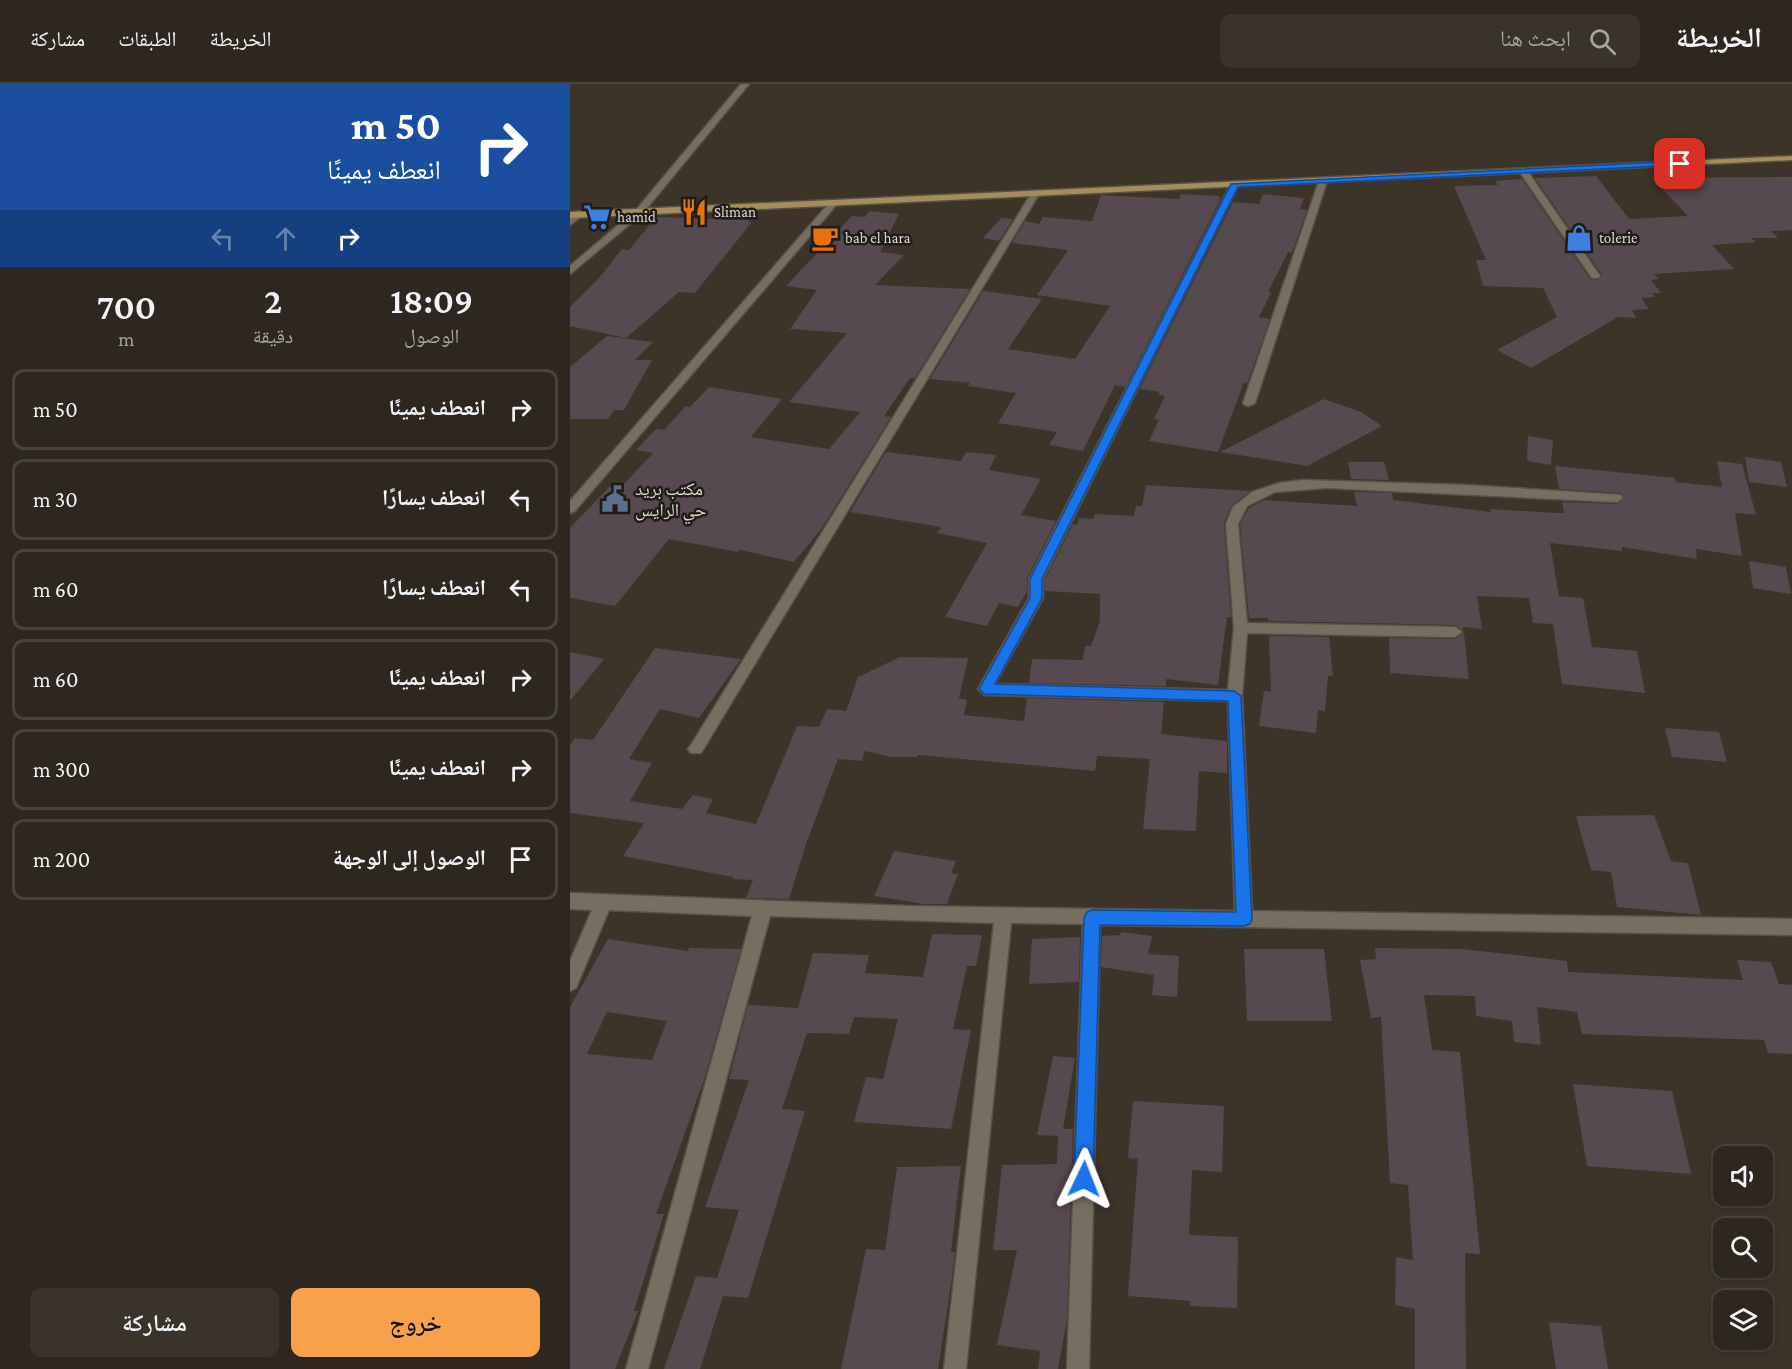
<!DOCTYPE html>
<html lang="ar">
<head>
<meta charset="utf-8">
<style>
  :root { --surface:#2d271f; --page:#39332c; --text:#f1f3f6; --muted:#a7a5a4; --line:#48443d; --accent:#f8a14b }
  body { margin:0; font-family:"Crimson Pro","Noto Naskh Arabic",serif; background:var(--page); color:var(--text); direction:rtl; height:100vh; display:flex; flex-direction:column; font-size:22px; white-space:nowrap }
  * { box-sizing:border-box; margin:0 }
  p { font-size:20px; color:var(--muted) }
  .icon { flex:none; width:33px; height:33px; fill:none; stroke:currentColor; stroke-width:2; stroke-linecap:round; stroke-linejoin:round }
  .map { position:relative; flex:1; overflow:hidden; direction:ltr }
  .side { display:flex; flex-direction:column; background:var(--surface); width:570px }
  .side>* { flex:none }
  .top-card { background:#1a4fa0; color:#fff; overflow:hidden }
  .fabs { position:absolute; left:1143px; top:1062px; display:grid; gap:12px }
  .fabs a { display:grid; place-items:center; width:60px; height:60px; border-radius:12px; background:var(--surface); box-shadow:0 3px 9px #0003,0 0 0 2px var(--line); font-size:30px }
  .pin { position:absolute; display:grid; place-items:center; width:51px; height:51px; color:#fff; margin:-26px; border-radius:12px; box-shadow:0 3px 9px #0006 }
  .me { position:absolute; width:66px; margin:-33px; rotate:2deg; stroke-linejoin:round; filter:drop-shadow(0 0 4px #0008) }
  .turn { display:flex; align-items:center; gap:21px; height:126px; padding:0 30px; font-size:27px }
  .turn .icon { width:78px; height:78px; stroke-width:2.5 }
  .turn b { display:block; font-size:42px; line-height:51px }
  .lanes { display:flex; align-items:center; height:57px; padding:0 30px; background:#0003; justify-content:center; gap:30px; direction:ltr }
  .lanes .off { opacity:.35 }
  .eta { display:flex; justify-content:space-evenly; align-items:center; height:102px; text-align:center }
  .eta b { font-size:36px; font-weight:600; line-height:42px }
  .button { display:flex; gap:12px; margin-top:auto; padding:12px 30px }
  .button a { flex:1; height:69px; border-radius:12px; background:var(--accent); color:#111; font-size:24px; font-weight:600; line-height:69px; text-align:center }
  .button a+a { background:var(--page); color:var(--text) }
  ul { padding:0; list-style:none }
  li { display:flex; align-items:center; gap:18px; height:81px; margin:0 12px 9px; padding:0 18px; border:3px solid var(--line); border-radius:12px }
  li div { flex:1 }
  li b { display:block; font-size:22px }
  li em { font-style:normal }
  header { display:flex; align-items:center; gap:36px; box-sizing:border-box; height:84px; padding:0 30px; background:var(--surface); border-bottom:2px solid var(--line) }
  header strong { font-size:28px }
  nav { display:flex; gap:33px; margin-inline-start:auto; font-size:21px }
  .search { width:420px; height:54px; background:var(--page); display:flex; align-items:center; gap:15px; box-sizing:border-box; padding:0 21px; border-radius:12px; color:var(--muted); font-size:22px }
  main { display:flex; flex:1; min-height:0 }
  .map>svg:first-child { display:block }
  .building { fill:#56494f; fill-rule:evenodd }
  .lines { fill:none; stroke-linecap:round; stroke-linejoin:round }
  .minor-casing { stroke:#585148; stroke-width:3 }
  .major-casing { stroke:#585148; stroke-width:3 }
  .minor { fill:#776e62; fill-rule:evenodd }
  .major { fill:#a58d5a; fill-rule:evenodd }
  .route { fill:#1a73e8; stroke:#114b97; stroke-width:1.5 }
  .labels { text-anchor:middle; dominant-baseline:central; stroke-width:5; stroke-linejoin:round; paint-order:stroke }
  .far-poi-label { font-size:15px; fill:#dfdad3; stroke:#201c18; text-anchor:start }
  .poi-label { font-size:18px; fill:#dfdad3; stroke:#201c18; text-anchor:start }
</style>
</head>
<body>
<header>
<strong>الخريطة</strong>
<div class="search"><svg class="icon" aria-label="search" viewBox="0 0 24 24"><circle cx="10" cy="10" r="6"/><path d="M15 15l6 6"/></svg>ابحث هنا</div>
<nav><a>الخريطة</a><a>الطبقات</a><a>مشاركة</a></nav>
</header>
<main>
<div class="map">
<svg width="1222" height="1285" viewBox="0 0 1222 1285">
  <rect width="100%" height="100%" fill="#3c3429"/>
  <path class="building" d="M 1026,92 L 1059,135 L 1118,132 L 1082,94 L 1222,93 L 1222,146 L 1201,147 L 1208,154 L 1181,154 L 1186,158 L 1142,161 L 1164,185 L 1084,190 L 1089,195 L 1081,196 L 1091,209 L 1082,209 L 1085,213 L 1071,214 L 1079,225 L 1062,226 L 1066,234 L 1048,233 L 961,284 L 927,266 L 987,233 L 973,204 L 913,202 L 906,176 L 916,176 L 884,102 L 928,101 L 925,97 L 952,95 L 1020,195 L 1028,196 L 1032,191 L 965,94 Z
    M 611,110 L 649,112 L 650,116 L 555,303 L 545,301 L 513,367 L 479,361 L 487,348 L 428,339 L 446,309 L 398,302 L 400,299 L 360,295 L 413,207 L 472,215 L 438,265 L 505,275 L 540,222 L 467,211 L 498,166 L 442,159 L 455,137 L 469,140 L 473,133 L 522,137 L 531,111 L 609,115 Z
    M 693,110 L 734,114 L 730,125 L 737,126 L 724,163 L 721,169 L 718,168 L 698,208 L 701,209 L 689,233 L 700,235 L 677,300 L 674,298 L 648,368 L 579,357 L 589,336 L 584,335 L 595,312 L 588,311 L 590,308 L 570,305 L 663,118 L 689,120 Z
    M 299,127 L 329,130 L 310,168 L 334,171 L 305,201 L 400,205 L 345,294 L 340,294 L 314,332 L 321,333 L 252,444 L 224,478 L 170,466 L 168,468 L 99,455 L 45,522 L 0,514 L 0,444 L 39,403 L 49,405 L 83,369 L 66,366 L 86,345 L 94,346 L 116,322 L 120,323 L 139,303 L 212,315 L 181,353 L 259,365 L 290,328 L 219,318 L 277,249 L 220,245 L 247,206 L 216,202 L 282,132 L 295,133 Z
    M 86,133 L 180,136 L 178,138 L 182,138 L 125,209 L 109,208 L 56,254 L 0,242 L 0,223 L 29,194 L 52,165 L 59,166 Z
    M 431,134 L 443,135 L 429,157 L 413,154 Z
    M 37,252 L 83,258 L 65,276 L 82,276 L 54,326 L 44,326 L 38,335 L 0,335 L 0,283 Z
    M 754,315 L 791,328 L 812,342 L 737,382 L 650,368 Z
    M 958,352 L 983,356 L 981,381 L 957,377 Z
    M 316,368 L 391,377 L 396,368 L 426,371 L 419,386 L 471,395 L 451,431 L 486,437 L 457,494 L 457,507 L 448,523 L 429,519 L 417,542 L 375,533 L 417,459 L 367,449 L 371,443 L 280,428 Z
    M 1175,373 L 1211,378 L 1217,403 L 1179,398 Z
    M 1147,377 L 1172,380 L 1186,431 L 1165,429 L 1172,472 L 1126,465 L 1127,475 L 1052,463 L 1052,467 L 980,459 L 989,512 L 1013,514 L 1022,563 L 1067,567 L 1075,609 L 992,600 L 983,540 L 963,539 L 959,514 L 907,512 L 912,545 L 893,543 L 893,546 L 885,541 L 698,537 L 698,534 L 679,534 L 670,440 L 679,424 L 694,416 L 787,422 L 784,408 L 822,409 L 823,416 L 921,428 L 921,425 L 986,429 L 994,429 L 992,418 L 1047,420 L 1055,414 L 1051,409 L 989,405 L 985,382 L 1105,394 L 1106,398 L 1152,403 Z
    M 778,378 L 814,378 L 819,396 L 781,395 Z
    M 576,401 L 680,407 L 662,421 L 654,439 L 661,533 L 657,533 L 648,601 L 596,595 L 596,602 L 459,599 L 462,575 L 513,576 L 515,562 L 521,562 L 530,537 L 530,510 L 475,507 L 475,496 L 503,440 L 507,441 L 509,434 L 523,435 L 525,430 L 564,432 L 566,422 L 572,422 Z
    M 1179,477 L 1216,483 L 1221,510 L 1183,504 Z
    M 894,549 L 899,595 L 820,589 L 819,554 L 885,555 Z
    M 699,552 L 759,553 L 763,592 L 758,592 L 755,627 L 748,626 L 746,649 L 689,642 L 694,607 L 701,608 Z
    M 85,564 L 171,575 L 129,634 L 90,625 L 59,675 L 82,679 L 60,717 L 112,725 L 123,711 L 143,715 L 136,729 L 186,740 L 227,642 L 249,643 L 257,625 L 276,627 L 288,593 L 330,573 L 398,574 L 389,614 L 397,616 L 394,631 L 454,637 L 457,614 L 594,618 L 591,650 L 657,657 L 657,689 L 629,687 L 626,747 L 573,745 L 580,675 L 527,672 L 525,687 L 348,671 L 347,673 L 321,673 L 295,667 L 292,677 L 268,675 L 236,760 L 219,815 L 176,814 L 183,796 L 163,795 L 163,793 L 53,772 L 74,739 L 0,729 L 0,662 L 5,654 L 23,656 Z
    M 0,568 L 34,575 L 0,617 Z
    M 1095,644 L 1149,648 L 1157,678 L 1102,673 Z
    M 1084,731 L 1101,777 L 1118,779 L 1131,831 L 1047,823 L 1041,788 L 1021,786 L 1006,732 Z
    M 324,767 L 386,777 L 381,789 L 388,790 L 377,820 L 354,820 L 304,812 Z
    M 551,848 L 582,852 L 578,870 L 609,872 L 607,913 L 582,911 L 584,891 L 531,883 L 532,852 L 550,851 Z
    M 362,850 L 412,851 L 406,882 L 397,882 L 383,945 L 401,946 L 381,1045 L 284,1038 L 296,993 L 313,995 L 328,935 L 284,933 L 279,950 L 237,949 L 212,1025 L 235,1027 L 178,1214 L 153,1212 L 130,1285 L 94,1285 L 126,1192 L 147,1194 L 169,1126 L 135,1123 L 179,996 L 159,995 L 178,921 L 228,924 L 243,869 L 299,871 L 295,889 L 353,893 Z
    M 510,853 L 509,898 L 459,900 L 462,855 Z
    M 38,855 L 118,867 L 119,864 L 171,865 L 135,993 L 86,1130 L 94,1130 L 64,1227 L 68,1227 L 45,1285 L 0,1285 L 0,923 ZM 37,928 L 97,937 L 82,976 L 17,970 Z
    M 805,864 L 893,865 L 997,877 L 998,888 L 1173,896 L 1167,876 L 1201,878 L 1209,900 L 1222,901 L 1222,970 L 1198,969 L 1194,956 L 1012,950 L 1007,928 L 967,923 L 971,961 L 944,958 L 942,937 L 906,932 L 905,912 L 854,911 L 862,966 L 890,968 L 910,1170 L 895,1169 L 896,1285 L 845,1285 L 845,1225 L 825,1221 L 826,1173 L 843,1176 L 838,1101 L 820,1099 L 811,933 L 801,934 L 790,876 L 806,875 Z
    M 674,865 L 754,865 L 762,937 L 677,937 Z
    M 483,972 L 505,974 L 493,1045 L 503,1045 L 497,1235 L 488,1285 L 468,1285 L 470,1267 L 427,1261 L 447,1166 L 423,1166 L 432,1081 L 487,1080 L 488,1052 L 467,1051 Z
    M 1003,1000 L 1102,1007 L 1121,1090 L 1017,1082 Z
    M 563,1017 L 654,1022 L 652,1088 L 622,1086 L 619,1151 L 668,1153 L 667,1224 L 620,1222 L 620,1217 L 558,1212 L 568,1075 L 558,1074 Z
    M 391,1082 L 381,1168 L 385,1168 L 382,1194 L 368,1285 L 271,1285 L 296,1165 L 315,1166 L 327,1083 Z
    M 979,1238 L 1031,1242 L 1038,1285 L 986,1285 Z"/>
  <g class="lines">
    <defs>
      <path id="minor" d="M 171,0 L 179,0 L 72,130 L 0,190 L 0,182 L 66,126 Z
        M 950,85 L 956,85 L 1030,192 L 1028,194 L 1022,194 L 949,87 Z
        M 753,94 L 757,97 L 685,319 L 679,322 L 675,321 L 673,319 L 749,97 Z
        M 665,97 L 669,100 L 473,495 L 473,514 L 425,600 L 658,606 L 664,544 L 656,440 L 663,423 L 682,408 L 709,399 L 732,396 L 896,401 L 1051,411 L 1053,414 L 1047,418 L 757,404 L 705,408 L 677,422 L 668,440 L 677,539 L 885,543 L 892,548 L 885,553 L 677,549 L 672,612 L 682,827 L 1222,835 L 1222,851 L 530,841 L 519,1285 L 497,1285 L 513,840 L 441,839 L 396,1285 L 374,1285 L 424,839 L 200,832 L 78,1285 L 56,1285 L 182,832 L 39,826 L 6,904 L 0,907 L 0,877 L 22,826 L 0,825 L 0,809 L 337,822 L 665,827 L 658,617 L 415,611 L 408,605 L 459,514 L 459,495 L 661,100 Z
        M 465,107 L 469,110 L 131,669 L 121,669 L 118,665 L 121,661 L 461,110 Z
        M 261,117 L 268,119 L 4,428 L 0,429 L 0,417 Z
        M 7,128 L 14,130 L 0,141 L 0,134 Z"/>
      <path id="major" d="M 1222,72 L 1222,76 L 0,134 L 0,128 Z"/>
    </defs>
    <use href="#minor" class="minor-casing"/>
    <use href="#major" class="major-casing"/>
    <use href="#minor" class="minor"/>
    <use href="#major" class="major"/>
  </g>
  <path class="route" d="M 1110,77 L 1112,81 L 668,103 L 472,495 L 472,514 L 425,600 L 664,607 L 671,612 L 682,835 L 680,840 L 674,842 L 530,841 L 523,1095 L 520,1101 L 514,1104 L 507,1101 L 504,1095 L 514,834 L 517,828 L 522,826 L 666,828 L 658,617 L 415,610 L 409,605 L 460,514 L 460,495 L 661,100 Z"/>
  <defs>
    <symbol id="restaurant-bare" viewBox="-9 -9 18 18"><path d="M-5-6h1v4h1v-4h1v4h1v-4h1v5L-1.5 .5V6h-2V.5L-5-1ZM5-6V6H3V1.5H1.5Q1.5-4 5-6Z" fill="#e8710a" stroke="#201c18" stroke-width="2.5" paint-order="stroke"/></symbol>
    <symbol id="supermarket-bare" viewBox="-9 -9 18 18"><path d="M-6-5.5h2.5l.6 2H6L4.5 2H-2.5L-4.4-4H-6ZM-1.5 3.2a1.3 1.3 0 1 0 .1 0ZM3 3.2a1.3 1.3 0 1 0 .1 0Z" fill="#3f7fe0" stroke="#201c18" stroke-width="2.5" paint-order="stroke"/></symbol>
    <symbol id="cafe-bare" viewBox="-9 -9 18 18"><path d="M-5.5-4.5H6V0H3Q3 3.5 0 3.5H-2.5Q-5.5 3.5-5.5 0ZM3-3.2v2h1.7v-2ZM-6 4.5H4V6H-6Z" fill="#e8710a" stroke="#201c18" stroke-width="2.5" paint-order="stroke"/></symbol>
    <symbol id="shop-bare" viewBox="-9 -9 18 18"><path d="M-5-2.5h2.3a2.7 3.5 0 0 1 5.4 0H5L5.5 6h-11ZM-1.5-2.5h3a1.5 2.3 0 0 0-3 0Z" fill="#3f7fe0" stroke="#201c18" stroke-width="2.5" paint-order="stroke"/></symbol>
    <symbol id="civic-bare" viewBox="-9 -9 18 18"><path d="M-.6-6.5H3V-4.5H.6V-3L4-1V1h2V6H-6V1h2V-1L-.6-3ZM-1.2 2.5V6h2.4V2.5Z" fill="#5c6f8a" stroke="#201c18" stroke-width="2.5" paint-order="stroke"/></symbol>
  </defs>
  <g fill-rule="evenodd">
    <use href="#restaurant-bare" x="105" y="109" width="38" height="38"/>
    <use href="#supermarket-bare" x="8" y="114" width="38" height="38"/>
    <use href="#cafe-bare" x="236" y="135" width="38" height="38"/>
    <use href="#shop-bare" x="990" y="135" width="38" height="38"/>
    <use href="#civic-bare" x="26" y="396" width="38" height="38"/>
  </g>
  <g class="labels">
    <g class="far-poi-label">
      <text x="144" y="128">Sliman</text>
      <text x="47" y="133">hamid</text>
      <text x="275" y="154">bab el hara</text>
      <text x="1029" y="154">tolerie</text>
    </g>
    <g class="poi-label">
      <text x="65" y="405">مكتب بريد<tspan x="65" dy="21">حي الرايس</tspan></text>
    </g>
  </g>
</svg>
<div class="fabs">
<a><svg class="icon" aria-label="sound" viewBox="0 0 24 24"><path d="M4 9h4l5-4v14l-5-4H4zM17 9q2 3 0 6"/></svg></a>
<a><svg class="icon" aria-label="search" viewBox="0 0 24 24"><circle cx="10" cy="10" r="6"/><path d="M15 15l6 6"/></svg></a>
<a><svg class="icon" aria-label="layers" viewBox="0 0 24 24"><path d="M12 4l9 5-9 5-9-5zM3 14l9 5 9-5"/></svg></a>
</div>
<div class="pin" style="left:1110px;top:80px;background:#d93025"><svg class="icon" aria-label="arrive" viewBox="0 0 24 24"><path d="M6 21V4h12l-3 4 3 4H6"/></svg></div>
<svg class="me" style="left:514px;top:1095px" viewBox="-20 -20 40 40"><path d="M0-17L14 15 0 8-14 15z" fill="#1a73e8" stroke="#fff" stroke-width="4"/></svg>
</div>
<section class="side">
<div class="top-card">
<div class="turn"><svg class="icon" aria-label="right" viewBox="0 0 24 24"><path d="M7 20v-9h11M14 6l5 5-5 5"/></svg><div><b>50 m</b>انعطف يمينًا</div></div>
<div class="lanes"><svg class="icon off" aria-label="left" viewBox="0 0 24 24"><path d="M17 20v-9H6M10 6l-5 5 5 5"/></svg><svg class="icon off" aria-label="ahead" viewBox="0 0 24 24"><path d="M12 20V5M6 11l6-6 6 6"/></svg><svg class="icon" aria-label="right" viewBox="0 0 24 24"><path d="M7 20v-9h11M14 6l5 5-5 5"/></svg></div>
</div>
<div class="eta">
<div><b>18:09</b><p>الوصول</p></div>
<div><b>2</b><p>دقيقة</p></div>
<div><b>700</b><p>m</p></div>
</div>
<ul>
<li><svg class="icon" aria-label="right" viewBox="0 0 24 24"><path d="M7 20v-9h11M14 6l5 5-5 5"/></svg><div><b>انعطف يمينًا</b></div><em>50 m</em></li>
<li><svg class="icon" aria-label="left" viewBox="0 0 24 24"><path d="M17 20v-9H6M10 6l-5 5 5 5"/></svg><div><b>انعطف يسارًا</b></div><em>30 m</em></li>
<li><svg class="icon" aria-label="left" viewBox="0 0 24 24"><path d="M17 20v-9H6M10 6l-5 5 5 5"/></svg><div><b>انعطف يسارًا</b></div><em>60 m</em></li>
<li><svg class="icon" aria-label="right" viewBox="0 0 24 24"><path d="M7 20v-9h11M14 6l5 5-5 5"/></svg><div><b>انعطف يمينًا</b></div><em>60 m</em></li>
<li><svg class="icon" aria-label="right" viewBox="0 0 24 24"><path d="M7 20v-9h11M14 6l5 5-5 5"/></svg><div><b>انعطف يمينًا</b></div><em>300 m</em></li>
<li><svg class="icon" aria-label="arrive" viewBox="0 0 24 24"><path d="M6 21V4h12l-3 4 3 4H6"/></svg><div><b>الوصول إلى الوجهة</b></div><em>200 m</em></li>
</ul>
<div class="button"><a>خروج</a><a>مشاركة</a></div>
</section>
</main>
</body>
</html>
